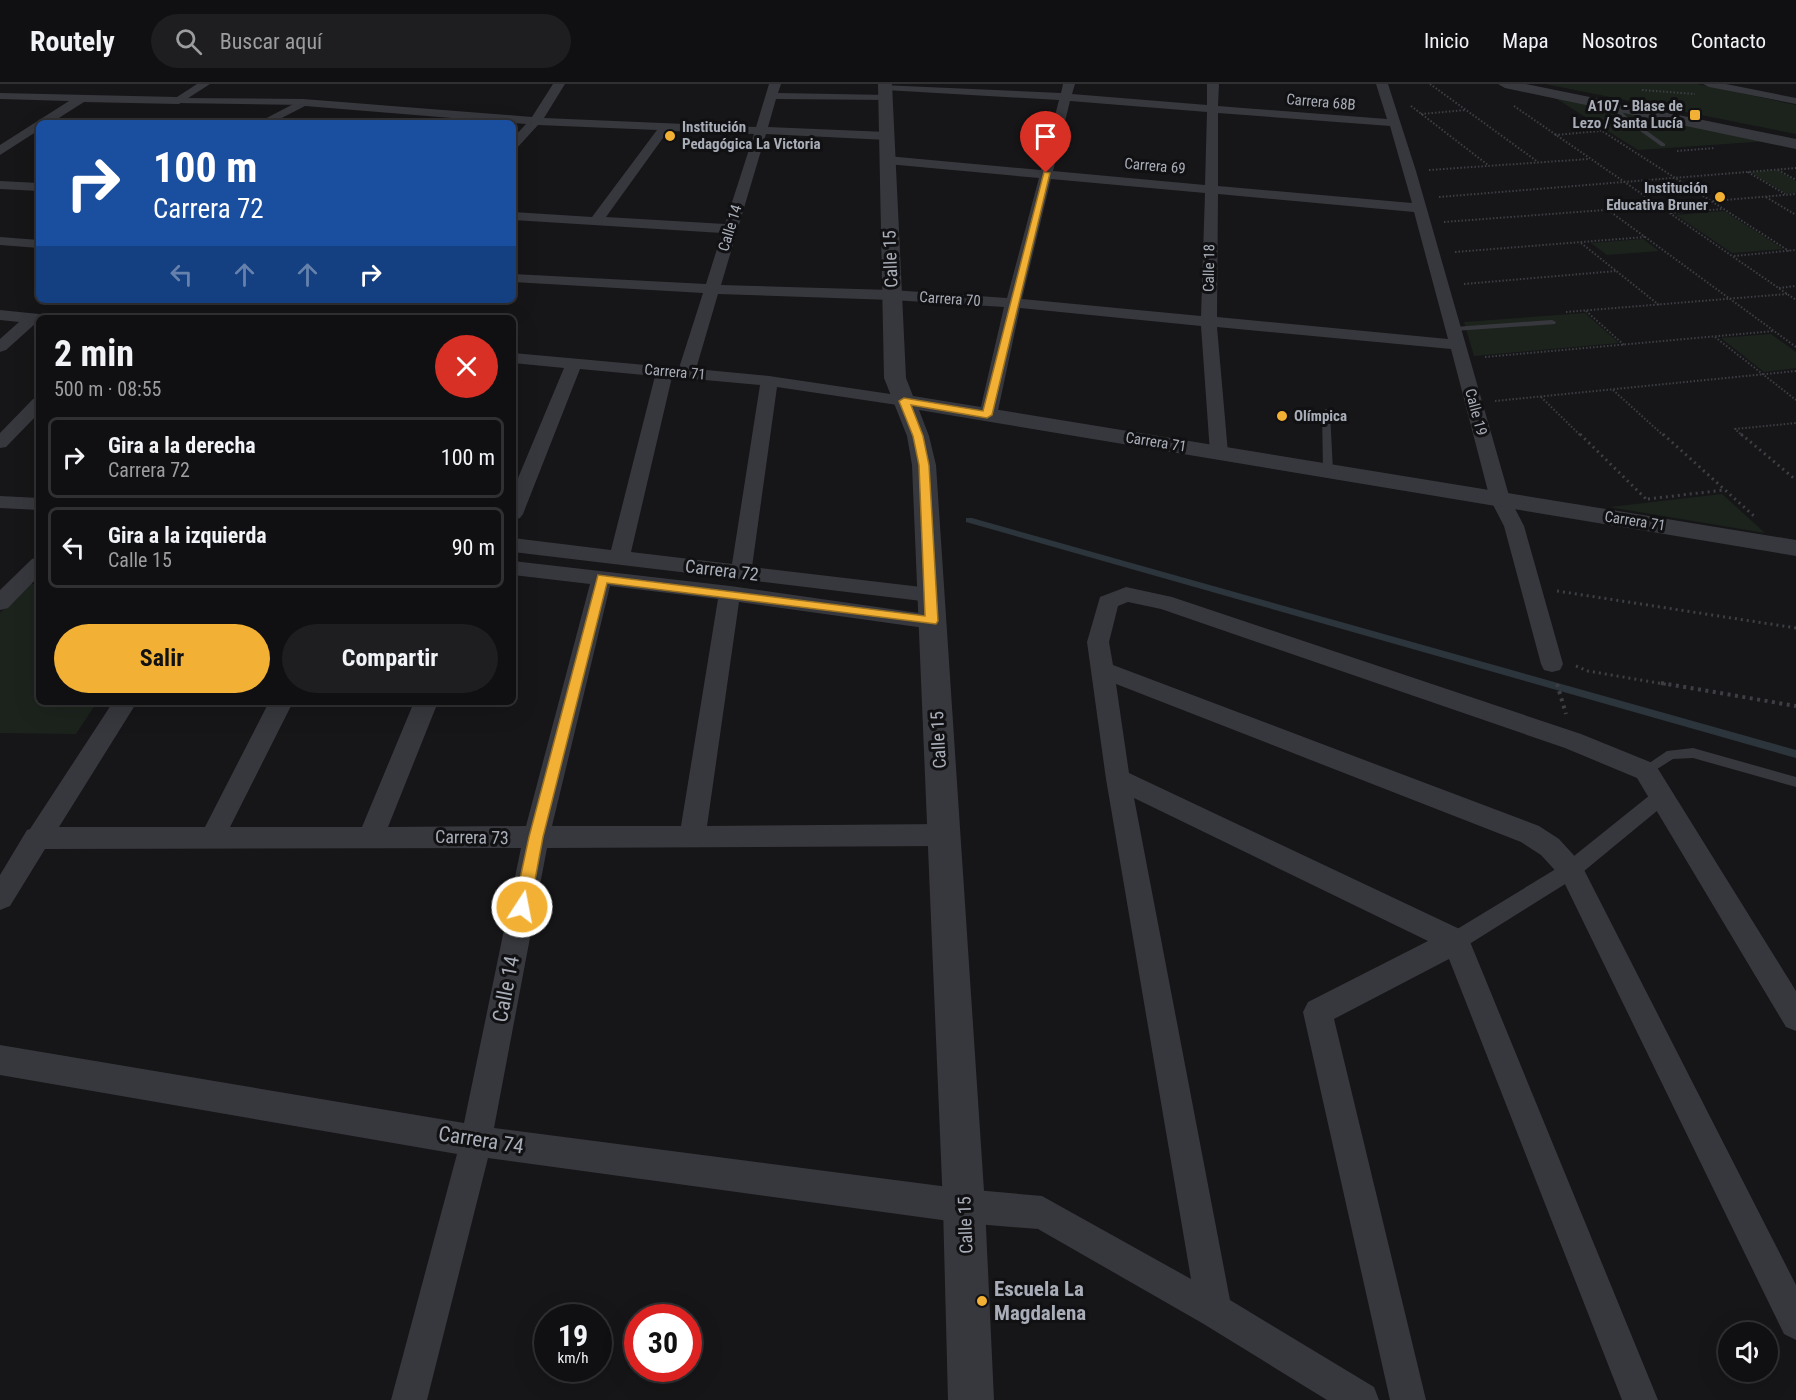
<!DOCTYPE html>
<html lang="es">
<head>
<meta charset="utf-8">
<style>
  :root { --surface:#101012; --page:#1e1e20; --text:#f1f3f6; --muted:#9c9d9f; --line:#303032; --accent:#f2b134 }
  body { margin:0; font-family:"Roboto Condensed",sans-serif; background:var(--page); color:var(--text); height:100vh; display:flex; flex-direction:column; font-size:22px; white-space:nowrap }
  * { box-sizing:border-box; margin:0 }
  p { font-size:20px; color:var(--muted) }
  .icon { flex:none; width:33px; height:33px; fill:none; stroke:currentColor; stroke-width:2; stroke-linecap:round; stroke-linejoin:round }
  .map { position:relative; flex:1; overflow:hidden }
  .panel { position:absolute; left:36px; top:231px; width:480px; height:390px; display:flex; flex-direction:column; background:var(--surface); border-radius:9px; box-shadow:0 6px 24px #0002,0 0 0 2px var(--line) }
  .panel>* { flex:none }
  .hud { position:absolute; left:36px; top:36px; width:480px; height:183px; border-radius:9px; box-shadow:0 6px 24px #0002,0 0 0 2px var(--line); background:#1a4fa0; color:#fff; overflow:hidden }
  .tools { position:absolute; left:1718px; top:1238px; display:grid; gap:12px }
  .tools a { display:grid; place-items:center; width:60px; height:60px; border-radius:50%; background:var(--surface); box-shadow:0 6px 24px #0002,0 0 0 2px var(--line); font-size:30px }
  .speed { position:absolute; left:534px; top:1220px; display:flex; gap:12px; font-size:30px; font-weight:700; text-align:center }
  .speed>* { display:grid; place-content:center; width:78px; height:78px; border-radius:50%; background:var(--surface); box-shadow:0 6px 24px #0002,0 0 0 2px var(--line); line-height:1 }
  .speed small { font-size:15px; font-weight:400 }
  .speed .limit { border:9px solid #d22; background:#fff; color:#111 }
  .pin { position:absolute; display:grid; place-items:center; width:51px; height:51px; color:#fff; margin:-62px -26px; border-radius:50% 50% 50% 0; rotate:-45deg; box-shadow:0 0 6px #0007 }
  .pin .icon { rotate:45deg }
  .me { position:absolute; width:66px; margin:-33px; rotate:11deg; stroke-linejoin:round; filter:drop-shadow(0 0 4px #0008) }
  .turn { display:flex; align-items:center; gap:21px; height:126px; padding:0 18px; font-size:27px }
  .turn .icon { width:78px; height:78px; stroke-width:2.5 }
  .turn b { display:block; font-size:42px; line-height:51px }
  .lanes { display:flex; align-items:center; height:57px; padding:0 18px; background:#0003; justify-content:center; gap:30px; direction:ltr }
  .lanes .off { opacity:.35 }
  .round { display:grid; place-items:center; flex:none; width:63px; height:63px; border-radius:32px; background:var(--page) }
  .headline { display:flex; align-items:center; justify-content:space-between; height:102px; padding:0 18px }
  h1 { font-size:36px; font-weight:700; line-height:45px }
  .cta { display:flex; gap:12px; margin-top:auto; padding:12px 18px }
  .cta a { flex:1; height:69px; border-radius:36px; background:var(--accent); color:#111; font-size:24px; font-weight:700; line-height:69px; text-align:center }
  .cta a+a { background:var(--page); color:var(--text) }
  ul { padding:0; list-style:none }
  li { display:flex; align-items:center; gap:18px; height:81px; margin:0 12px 9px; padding:0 6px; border:3px solid var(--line); border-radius:9px }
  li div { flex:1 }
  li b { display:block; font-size:22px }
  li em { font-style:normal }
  header { display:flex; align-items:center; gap:36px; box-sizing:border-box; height:84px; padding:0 30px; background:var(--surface); border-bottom:2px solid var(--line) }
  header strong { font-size:28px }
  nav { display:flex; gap:33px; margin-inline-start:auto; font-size:21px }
  .search { width:420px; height:54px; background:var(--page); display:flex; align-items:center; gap:15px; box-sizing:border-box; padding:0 21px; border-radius:33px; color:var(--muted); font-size:22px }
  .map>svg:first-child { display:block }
  .green { fill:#1c231d }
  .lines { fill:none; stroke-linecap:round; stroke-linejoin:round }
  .stream { fill:#2c353c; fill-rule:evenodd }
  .path-far2 { stroke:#3d3f44; stroke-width:2; stroke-dasharray:1.5 2; stroke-linecap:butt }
  .path-far1 { stroke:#3d3f44; stroke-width:3; stroke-dasharray:2 4; stroke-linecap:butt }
  .path { stroke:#3d3f44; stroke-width:4; stroke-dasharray:3 4.5; stroke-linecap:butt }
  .service { fill:#37383d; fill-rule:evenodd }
  .pedestrian { fill:#37383d; fill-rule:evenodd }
  .minor { fill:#37383d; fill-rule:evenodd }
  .tertiary { fill:#37383d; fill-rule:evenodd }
  .route { fill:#f2b134; stroke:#9d7322; stroke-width:1.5 }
  .poi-dot { fill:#f2b134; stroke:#111113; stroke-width:2 }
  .labels { text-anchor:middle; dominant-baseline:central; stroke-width:6; stroke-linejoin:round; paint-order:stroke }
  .far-street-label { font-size:15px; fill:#a8adb8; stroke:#111113 }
  .far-poi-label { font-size:15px; font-weight:bold; fill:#a8adb8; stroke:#111113; text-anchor:end }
  .street-label { font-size:18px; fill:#a8adb8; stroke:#111113 }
  .near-street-label { font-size:21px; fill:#a8adb8; stroke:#111113 }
  .near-poi-label { font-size:21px; font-weight:bold; fill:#a8adb8; stroke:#111113; text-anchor:start }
</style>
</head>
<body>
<header>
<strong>Routely</strong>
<div class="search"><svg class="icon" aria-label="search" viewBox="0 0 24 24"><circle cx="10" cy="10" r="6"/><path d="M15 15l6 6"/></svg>Buscar aquí</div>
<nav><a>Inicio</a><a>Mapa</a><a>Nosotros</a><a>Contacto</a></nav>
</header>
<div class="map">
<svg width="1796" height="1316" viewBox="0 0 1796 1316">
  <rect width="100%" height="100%" fill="#161618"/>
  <path class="green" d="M 1545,0 L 1697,0 L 1796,21 L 1796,50 Z
    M 1552,12 L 1769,57 L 1638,66 Z
    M 1777,86 L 1796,97 L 1796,109 L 1787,110 L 1750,88 Z
    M 1724,127 L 1783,165 L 1732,169 L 1676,131 Z
    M 1643,155 L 1659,167 L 1607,171 L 1591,159 Z
    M 1585,229 L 1619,259 L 1474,272 L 1464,238 Z
    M 1771,250 L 1796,268 L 1796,284 L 1764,288 L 1721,254 Z
    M 1722,410 L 1765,449 L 1609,423 L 1610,423 Z
    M 28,500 L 39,500 L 39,618 L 97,618 L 76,650 L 0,649 L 0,529 Z"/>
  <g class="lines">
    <path class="stream" d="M 966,434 L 972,434 L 1796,666 L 1796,674 L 966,438 Z"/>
    <path class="path-far2" d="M 1430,0 L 1538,78
      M 1642,6 L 1695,10
      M 1411,22 L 1488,81
      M 1514,22 L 1796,216
      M 1421,30 L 1466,26
      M 1588,38 L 1789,167
      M 208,39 L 216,35
      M 1555,51 L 1601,47
      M 1677,67 L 1715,64
      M 1429,86 L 1589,75
      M 1778,86 L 1796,96
      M 1748,88 L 1785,110
      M 1439,113 L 1796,84
      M 1766,113 L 1796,131
      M 1713,117 L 1796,110
      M 1608,126 L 1796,263
      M 1671,129 L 1723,125
      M 1444,138 L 1658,122
      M 1581,159 L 1659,221
      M 1455,168 L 1645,153
      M 1734,172 L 1796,166
      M 1464,200 L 1616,187
      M 1779,204 L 1796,202
      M 1586,227 L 1624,261
      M 1566,228 L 1787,210
      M 1715,253 L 1796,316
      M 1485,273 L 1774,247
      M 1613,306 L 1664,352
      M 1541,313 L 1581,352
      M 1495,317 L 1796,287
      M 1743,352 L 1735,345 L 1796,339"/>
    <path class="path-far1" d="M 1580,350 L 1646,415
      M 1663,350 L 1755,433
      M 1741,350 L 1796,396
      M 1648,415 L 1724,406
      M 1557,507 L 1796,544
      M 1576,582 L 1588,587 L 1670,601"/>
    <path class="path" d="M 1661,599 L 1796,622
      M 1557,600 L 1566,630"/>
    <path class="service" d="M 1611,21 L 1615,21 L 1626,32 L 1665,60 L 1665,62 L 1661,62 L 1622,34 L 1611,23 Z
      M 1552,236 L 1556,238 L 1555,240 L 1454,247 L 1450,245 L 1454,243 Z
      M 1326,325 L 1330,328 L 1333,387 L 1328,390 L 1323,387 L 1322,328 Z
      M 1693,664 L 1796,693 L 1796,703 L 1693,674 L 1673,675 L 1646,692 L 1642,690 L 1640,687 L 1642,684 L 1667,667 Z"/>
    <path class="pedestrian" d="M 179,14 L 303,15 L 307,18 L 303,21 L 176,19 L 175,17 Z
      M 43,36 L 63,36 L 67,39 L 39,40 Z
      M 1662,704 L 1669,707 L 1671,712 L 1669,717 L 1578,792 L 1463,864 L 1456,866 L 1449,864 L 1446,857 L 1449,850 L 1564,780 L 1655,707 Z"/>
    <path class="minor" d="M 197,0 L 210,0 L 179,20 L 84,18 L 51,39 L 39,39 L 39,46 L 0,71 L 0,61 L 69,17 L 0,15 L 0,9 L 177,13 Z
      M 553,0 L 565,0 L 544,34 L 756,43 L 769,0 L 781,0 L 778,9 L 890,11 L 892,13 L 886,16 L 776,15 L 768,43 L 887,48 L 893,52 L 887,56 L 766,50 L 721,201 L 892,206 L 1007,214 L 1039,94 L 887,80 L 881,76 L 887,72 L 1041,86 L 1059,16 L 885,6 L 881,5 L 881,1 L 1061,9 L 1063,0 L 1075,0 L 1072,10 L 1207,21 L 1207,0 L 1219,0 L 1218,22 L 1387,35 L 1376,0 L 1388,0 L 1416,87 L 1510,415 L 1524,442 L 1563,580 L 1560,586 L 1552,588 L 1544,586 L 1541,580 L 1504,442 L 1490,415 L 1451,265 L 1217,243 L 1228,369 L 1226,373 L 1212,373 L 1210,369 L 1201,242 L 1020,224 L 997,331 L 994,335 L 982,335 L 979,331 L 1004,223 L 892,216 L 718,210 L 696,285 L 769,292 L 904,312 L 910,313 L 913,317 L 910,321 L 904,322 L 777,303 L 752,483 L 930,504 L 937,506 L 941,511 L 937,516 L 930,518 L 513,468 L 513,454 L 611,466 L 655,292 L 580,285 L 523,430 L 520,434 L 513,436 L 513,406 L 564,284 L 513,279 L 513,269 L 679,284 L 703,209 L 513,198 L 513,190 L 706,200 L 722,149 L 513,136 L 513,128 L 592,133 L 657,46 L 538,41 L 517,64 L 513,65 L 513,54 L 526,40 L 305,22 L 272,39 L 257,39 L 303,15 L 532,33 ZM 1070,17 L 1207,28 L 1205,101 L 1053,87 ZM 1218,29 L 1390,42 L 1412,119 L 1218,102 ZM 668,47 L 754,50 L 725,140 L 606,133 ZM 1051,95 L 1205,109 L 1201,232 L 1022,215 ZM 1218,110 L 1414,128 L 1448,255 L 1217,233 ZM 672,293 L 760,301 L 732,480 L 631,468 Z
      M 1703,0 L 1726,0 L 1796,14 L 1796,20 L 1709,3 Z
      M 0,97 L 39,99 L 39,107 L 0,105 Z
      M 0,153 L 39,156 L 39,164 L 0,161 Z
      M 0,226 L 39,230 L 46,234 L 39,234 L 39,240 L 36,239 L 6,266 L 0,268 L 0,255 L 19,238 L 0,236 Z
      M 39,314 L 39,329 L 6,363 L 0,364 L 0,349 L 33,315 Z
      M 0,412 L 39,414 L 39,426 L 0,424 Z
      M 39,473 L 39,492 L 8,524 L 0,526 L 0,506 L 32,475 Z
      M 513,477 L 730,502 L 940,532 L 943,537 L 940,542 L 932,545 L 739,518 L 707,742 L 944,740 L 953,743 L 957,751 L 953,759 L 944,762 L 547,764 L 494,1044 L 964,1105 L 1042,1112 L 1191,1195 L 1106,695 L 1087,558 L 1100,513 L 1126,503 L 1172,513 L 1581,650 L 1655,680 L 1796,907 L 1796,947 L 1786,943 L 1637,694 L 1565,664 L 1161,525 L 1128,518 L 1118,522 L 1109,558 L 1113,581 L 1539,742 L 1559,755 L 1580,778 L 1796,1201 L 1796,1256 L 1784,1250 L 1562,794 L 1541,771 L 1521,758 L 1116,600 L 1129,689 L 1466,848 L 1658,1316 L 1622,1316 L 1449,875 L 1334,935 L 1426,1316 L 1390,1316 L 1303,928 L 1308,918 L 1428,857 L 1134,714 L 1230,1216 L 1374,1303 L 1379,1316 L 1327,1316 L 1202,1239 L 1038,1145 L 964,1139 L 488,1074 L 427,1316 L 391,1316 L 457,1070 L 0,991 L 0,961 L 464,1039 L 521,764 L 45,765 L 10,822 L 0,826 L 0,791 L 27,746 L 30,745 L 113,618 L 137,618 L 59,743 L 205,743 L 269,618 L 293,618 L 230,743 L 362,743 L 414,618 L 438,618 L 388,743 L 526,742 L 590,500 L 513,491 ZM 610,502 L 718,515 L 681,742 L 552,742 Z"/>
    <path class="tertiary" d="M 878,0 L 892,0 L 906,294 L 913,312 L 1796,456 L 1796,472 L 919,326 L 929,352 L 936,381 L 985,1122 L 994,1316 L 948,1316 L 943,1122 L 912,381 L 907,352 L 884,294 Z
      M 1498,0 L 1526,0 L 1796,55 L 1796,65 L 1505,4 Z"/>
  </g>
  <path class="route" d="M 1044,88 L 1050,89 L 992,331 L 987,334 L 911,321 L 923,352 L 929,381 L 938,537 L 936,540 L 607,499 L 543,753 L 530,823 L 528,828 L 522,830 L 517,828 L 514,823 L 529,753 L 598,491 L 925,532 L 919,381 L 913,352 L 899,317 L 904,314 L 983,327 Z"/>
  <g class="poi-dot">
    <rect x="1689" y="25" width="12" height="12" rx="3"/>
    <circle cx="670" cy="52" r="6"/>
    <circle cx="1720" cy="113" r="6"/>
    <circle cx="1282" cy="332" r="6"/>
    <circle cx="982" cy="1217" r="6"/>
  </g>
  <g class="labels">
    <g class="far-street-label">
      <text transform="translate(1321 18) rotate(5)">Carrera 68B</text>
      <text transform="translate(1155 82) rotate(5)">Carrera 69</text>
      <text transform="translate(730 144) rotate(-73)">Calle 14</text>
      <text transform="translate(1209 184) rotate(-89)">Calle 18</text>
      <text transform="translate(950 215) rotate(4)">Carrera 70</text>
      <text transform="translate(675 288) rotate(5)">Carrera 71</text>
      <text transform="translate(1476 328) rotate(75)">Calle 19</text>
      <text transform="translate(1156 358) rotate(9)">Carrera 71</text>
      <text transform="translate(1635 437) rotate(9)">Carrera 71</text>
    </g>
    <g class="far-poi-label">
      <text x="1683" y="22">A107 - Blase de<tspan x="1683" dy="17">Lezo / Santa Lucía</tspan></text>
      <text x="682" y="43" text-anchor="start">Institución<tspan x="682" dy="17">Pedagógica La Victoria</tspan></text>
      <text x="1708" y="104">Institución<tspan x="1708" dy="17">Educativa Bruner</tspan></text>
      <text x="1294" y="332" text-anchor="start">Olímpica</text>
    </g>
    <g class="street-label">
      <text transform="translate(890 175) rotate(-92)">Calle 15</text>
      <text transform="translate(722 486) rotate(7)">Carrera 72</text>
      <text transform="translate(938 656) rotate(-93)">Calle 15</text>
      <text transform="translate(472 753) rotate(1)">Carrera 73</text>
      <text transform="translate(965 1141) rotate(-92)">Calle 15</text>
    </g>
    <g class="near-street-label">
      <text transform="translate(506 905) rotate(-79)">Calle 14</text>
      <text transform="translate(481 1056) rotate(9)">Carrera 74</text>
    </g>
    <g class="near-poi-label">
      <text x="994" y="1205">Escuela La<tspan x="994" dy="24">Magdalena</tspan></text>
    </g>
  </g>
</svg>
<div class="tools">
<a><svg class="icon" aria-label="sound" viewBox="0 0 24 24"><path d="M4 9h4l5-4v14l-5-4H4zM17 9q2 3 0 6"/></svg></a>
</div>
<div class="speed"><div>19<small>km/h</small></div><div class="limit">30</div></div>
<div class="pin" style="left:1046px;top:89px;background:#d93025"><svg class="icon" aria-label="arrive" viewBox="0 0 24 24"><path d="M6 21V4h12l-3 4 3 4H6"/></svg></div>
<svg class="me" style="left:522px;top:823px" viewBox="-20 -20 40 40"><circle r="17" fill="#f2b134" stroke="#fff" stroke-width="3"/><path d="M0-11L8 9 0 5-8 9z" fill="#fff"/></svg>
<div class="hud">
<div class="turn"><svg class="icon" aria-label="right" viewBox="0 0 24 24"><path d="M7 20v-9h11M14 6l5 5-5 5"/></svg><div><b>100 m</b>Carrera 72</div></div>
<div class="lanes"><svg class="icon off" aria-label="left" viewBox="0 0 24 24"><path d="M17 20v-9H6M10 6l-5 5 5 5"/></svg><svg class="icon off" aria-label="ahead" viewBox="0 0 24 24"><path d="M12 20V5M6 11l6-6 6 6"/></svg><svg class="icon off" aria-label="ahead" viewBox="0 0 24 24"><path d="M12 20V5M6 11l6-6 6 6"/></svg><svg class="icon" aria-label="right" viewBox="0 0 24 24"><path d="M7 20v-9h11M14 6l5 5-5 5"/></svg></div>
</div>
<section class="panel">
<div class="headline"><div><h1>2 min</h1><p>500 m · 08:55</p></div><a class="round" style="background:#d93025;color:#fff"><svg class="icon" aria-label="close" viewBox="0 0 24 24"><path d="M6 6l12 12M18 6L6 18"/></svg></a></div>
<ul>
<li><svg class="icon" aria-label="right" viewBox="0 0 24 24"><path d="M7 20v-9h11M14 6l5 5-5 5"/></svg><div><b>Gira a la derecha</b><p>Carrera 72</p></div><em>100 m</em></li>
<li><svg class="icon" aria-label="left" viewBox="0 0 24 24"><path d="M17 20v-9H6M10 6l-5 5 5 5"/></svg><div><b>Gira a la izquierda</b><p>Calle 15</p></div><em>90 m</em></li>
</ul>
<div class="cta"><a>Salir</a><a>Compartir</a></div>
</section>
</div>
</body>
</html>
